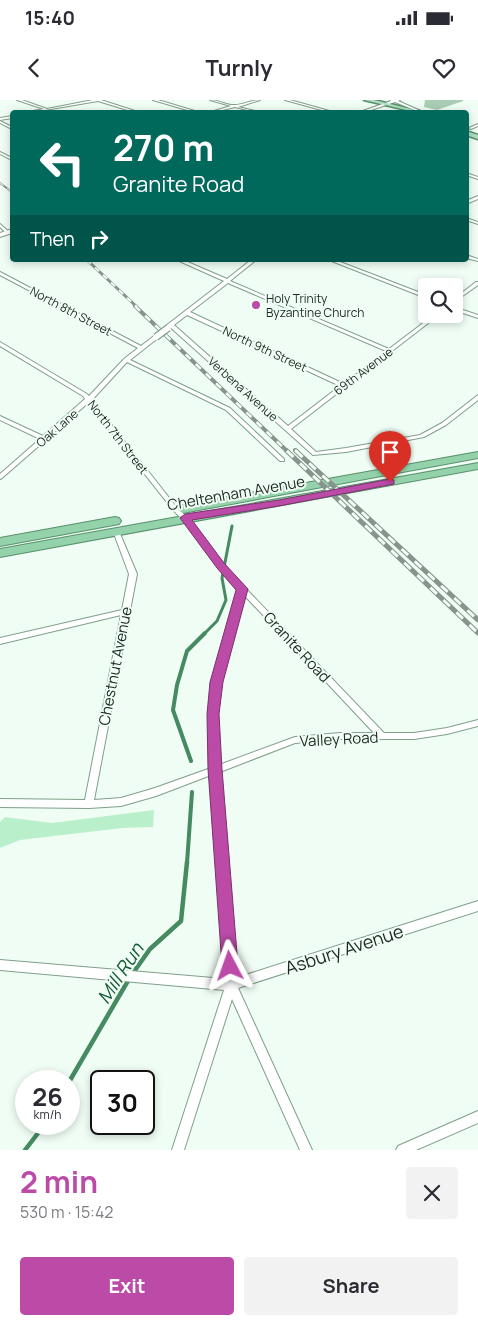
<!DOCTYPE html>
<html lang="en">
<head>
<meta charset="utf-8">
<style>
  :root { --surface:#fff; --page:#f2f2f3; --text:#2b2b33; --muted:#7c7c81; --accent:#bb4ba7 }
  body { margin:0; font-family:Manrope,sans-serif; background:var(--page); color:var(--text); height:100vh; display:flex; flex-direction:column; font-size:19px; white-space:nowrap }
  * { box-sizing:border-box; margin:0 }
  p { font-size:16px; color:var(--muted) }
  .icon { flex:none; width:28px; height:28px; fill:none; stroke:currentColor; stroke-width:2; stroke-linecap:round; stroke-linejoin:round }
  .map { position:relative; height:1050px; overflow:hidden }
  .details { display:flex; flex-direction:column; background:var(--surface); flex:1 }
  .details>* { flex:none }
  .hud { position:absolute; left:10px; top:10px; width:459px; height:152px; border-radius:5px; box-shadow:0 2px 8px #0003; background:#00695c; color:#fff; overflow:hidden }
  .buttons { position:absolute; left:418px; top:178px; display:grid; gap:10px }
  .buttons a { display:grid; place-items:center; width:45px; height:45px; border-radius:5px; background:var(--surface); box-shadow:0 2px 8px #0003; font-size:25px }
  .speed { position:absolute; left:15px; top:970px; display:flex; gap:10px; font-size:25px; font-weight:700; text-align:center }
  .speed>* { display:grid; place-content:center; width:65px; height:65px; border-radius:50%; background:var(--surface); box-shadow:0 2px 8px #0003; line-height:1 }
  .speed small { font-size:12px; font-weight:400 }
  .speed .limit { border:2px solid #111; border-radius:8px; background:#fff; color:#111 }
  .pin { position:absolute; display:grid; place-items:center; width:42px; height:42px; color:#fff; margin:-51px -21px; border-radius:50% 50% 50% 0; rotate:-45deg; box-shadow:0 0 5px #0007 }
  .pin .icon { rotate:45deg }
  .me { position:absolute; width:55px; margin:-28px; rotate:356deg; stroke-linejoin:round; filter:drop-shadow(0 0 4px #0008) }
  .turn { display:flex; align-items:center; gap:18px; height:105px; padding:0 20px; font-size:22px }
  .turn .icon { width:65px; height:65px; stroke-width:2.5 }
  .turn b { display:block; font-size:35px; line-height:42px }
  .then { display:flex; align-items:center; height:48px; padding:0 20px; background:#0003; gap:10px; font-size:19px }
  .round { display:grid; place-items:center; flex:none; width:52px; height:52px; border-radius:5px; background:var(--page) }
  .summary { display:flex; align-items:center; justify-content:space-between; height:85px; padding:0 20px }
  h1 { font-size:30px; font-weight:700; line-height:38px; color:var(--accent) }
  .button { display:flex; gap:10px; margin-top:auto; padding:10px 20px }
  .button a { flex:1; height:58px; border-radius:5px; background:var(--accent); color:#fff; font-size:20px; font-weight:700; line-height:58px; text-align:center }
  .button a+a { background:var(--page); color:var(--text) }
  .status { display:flex; justify-content:space-between; align-items:center; height:35px; padding:0 25px; background:var(--surface); direction:ltr }
  .status svg { height:14px; fill:currentColor }
  header { display:flex; justify-content:space-between; align-items:center; height:65px; padding:0 20px; background:var(--surface); font-size:22px; font-weight:700 }
  .map>svg:first-child { display:block }
  .green { fill:#baefcc }
  .lines { fill:none; stroke-linecap:round; stroke-linejoin:round }
  .stream-far2 { stroke:#468a61; stroke-width:3 }
  .stream-far1 { stroke:#468a61; stroke-width:4 }
  .stream { stroke:#468a61; stroke-width:4.5 }
  .building { fill:#a9ccb4 }
  .minor-casing { stroke:#7fa089; stroke-width:2 }
  .tertiary-casing { stroke:#7fa089; stroke-width:2 }
  .primary-casing { stroke:#58906c; stroke-width:3 }
  .trunk-casing { stroke:#58906c; stroke-width:2 }
  .minor { fill:#fff; fill-rule:evenodd }
  .tertiary { fill:#fff; fill-rule:evenodd }
  .primary { fill:#aeddbf; fill-rule:evenodd }
  .trunk { fill:#93d2aa; fill-rule:evenodd }
  .rail-far3-casing { stroke:#87948b; stroke-width:2 }
  .rail-far2-casing { stroke:#87948b; stroke-width:3 }
  .rail-far1-casing { stroke:#87948b; stroke-width:4 }
  .rail-casing { stroke:#87948b; stroke-width:5 }
  .rail-far3 { stroke:#effdf4; stroke-width:1; stroke-dasharray:4.5; stroke-linecap:butt }
  .rail-far2 { stroke:#effdf4; stroke-width:2; stroke-dasharray:5.5; stroke-linecap:butt }
  .rail-far1 { stroke:#effdf4; stroke-width:2.5; stroke-dasharray:7; stroke-linecap:butt }
  .rail { stroke:#effdf4; stroke-width:3; stroke-dasharray:9; stroke-linecap:butt }
  .minor-bridge-casing { stroke:#7fa089; stroke-width:8; stroke-linecap:butt }
  .minor-bridge { stroke:#fff; stroke-width:5.5 }
  .route { fill:#bb4ba7; stroke:#7a316d }
  .poi-dot { fill:#bb4ba7; stroke:#effdf4; stroke-width:2 }
  .labels { text-anchor:middle; dominant-baseline:central; stroke-width:4; stroke-linejoin:round; paint-order:stroke }
  .far-poi-label { font-size:12px; fill:#1c2920; stroke:#effdf4; text-anchor:start }
  .far-street-label { font-size:12px; fill:#1c2920; stroke:#effdf4 }
  .street-label { font-size:15px; fill:#1c2920; stroke:#effdf4 }
  .near-street-label { font-size:18px; fill:#1c2920; stroke:#effdf4 }
  .near-water-label { font-size:19px; font-style:italic; fill:#165a35; stroke:#effdf4 }
</style>
</head>
<body>
<div class="status"><b>15:40</b><svg viewBox="0 0 49 12"><path d="M0 12V9h3v3zM5 12V6h3v6zM10 12V3h3v9zM15 12V0h3v12zM26 1h20v11H26zM47 4h2v5h-2z"/></svg></div>
<header><svg class="icon" aria-label="back" viewBox="0 0 24 24"><path d="M15 5l-7 7 7 7"/></svg>Turnly<svg class="icon" aria-label="heart" viewBox="0 0 24 24"><path d="M12 20l-8-8c-3-5 5-10 8-4 3-6 11-1 8 4z"/></svg></header>
<div class="map">
<svg width="478" height="1050" viewBox="0 0 478 1050">
  <rect width="100%" height="100%" fill="#effdf4"/>
  <path class="green" d="M 154,710 L 153,727 L 122,728 L 20,740 L 0,748 L 0,722 L 5,717 L 52,723 Z"/>
  <g class="lines">
    <path class="stream-far2" d="M 204,534 L 217,521 L 226,500 L 222,478 L 232,426"/>
    <path class="stream-far1" d="M 191,661 L 173,610 L 177,585 L 187,551 L 205,533
      M 187,763 L 192,692"/>
    <path class="stream" d="M 133,873 L 150,849 L 181,821 L 187,762
      M 69,982 L 129,879
      M 25,1050 L 45,1024"/>
  </g>
  <path class="building" d="M 425,0 L 463,0 L 463,1 L 437,10 L 424,7 Z"/>
  <g class="lines">
    <defs>
      <path id="minor" d="M 17,0 L 22,0 L 47,9 L 93,0 L 101,0 L 138,12 L 134,12 L 98,1 L 33,12 L 33,11 L 44,9 Z
        M 153,0 L 158,0 L 198,12 L 194,12 Z
        M 210,0 C 219,0 227,6 235,5 C 243,5 251,0 260,0 L 238,7 L 255,11 L 255,12 L 235,7 L 214,12 L 214,11 L 231,6 Z
        M 285,0 L 290,0 L 333,12 L 329,12 Z
        M 12,16 L 12,18 L 0,20 L 0,18 Z
        M 0,21 L 12,27 L 12,29 L 0,23 Z
        M 478,24 L 478,26 L 471,29 L 469,28 Z
        M 0,52 L 12,58 L 12,60 L 0,54 Z
        M 466,73 L 478,77 L 478,79 L 466,75 Z
        M 478,96 L 478,99 L 466,104 L 466,101 Z
        M 466,118 L 478,122 L 478,124 L 466,120 Z
        M 0,124 L 9,132 L 9,134 L 7,134 L 0,127 Z
        M 466,155 L 478,159 L 478,161 L 466,158 Z
        M 177,160 L 183,160 L 227,179 L 251,160 L 256,160 L 230,181 L 389,249 L 435,214 L 440,214 L 291,329 L 316,352 L 346,348 L 420,335 L 442,323 L 478,295 L 478,300 L 446,325 L 424,337 L 346,352 L 313,355 L 170,227 L 167,227 L 167,225 L 224,181 ZM 228,183 L 386,251 L 344,284 L 190,212 ZM 187,215 L 340,286 L 288,326 L 174,225 Z
        M 329,160 L 335,160 L 426,195 L 426,198 Z
        M 0,172 L 141,246 L 154,236 L 158,236 L 158,238 L 130,260 L 230,308 L 284,359 L 284,361 L 280,361 L 226,310 L 127,262 L 92,300 L 178,409 L 187,417 L 230,472 L 384,633 L 414,633 L 447,628 L 478,620 L 478,626 L 447,634 L 414,639 L 340,639 L 295,643 L 220,672 L 236,878 L 478,801 L 478,811 L 238,888 L 312,1050 L 300,1050 L 232,899 L 184,1050 L 172,1050 L 224,890 L 0,870 L 0,860 L 225,879 L 211,675 L 156,696 L 121,706 L 89,708 L 0,707 L 0,699 L 85,700 L 121,515 L 0,544 L 0,538 L 122,510 L 129,474 L 113,431 L 116,429 L 118,429 L 137,474 L 94,700 L 121,698 L 155,688 L 211,668 L 209,614 L 213,582 L 238,489 C 215,465 198,434 174,411 L 88,303 L 2,378 L 0,379 L 0,374 L 40,339 L 0,320 L 0,316 L 43,336 L 85,299 L 83,296 L 0,246 L 0,242 L 87,294 L 89,296 L 124,259 L 138,248 L 0,175 ZM 244,495 L 374,633 L 340,633 L 295,637 L 219,665 L 217,614 L 221,582 Z
        M 476,182 L 478,182 L 478,185 L 454,202 L 454,199 Z
        M 454,207 L 478,215 L 478,218 L 454,210 Z
        M 478,1011 L 478,1023 L 416,1050 L 396,1050 L 398,1046 Z"/>
      <path id="tertiary" d="M 390,0 L 400,0 L 398,1 L 423,12 L 419,12 L 395,2 L 365,12 L 360,12 L 391,1 Z
        M 12,129 L 12,133 L 0,137 L 0,133 Z"/>
      <path id="primary" d="M 364,0 L 374,0 L 423,12 L 415,12 Z
        M 466,31 L 478,35 L 478,39 L 466,35 Z"/>
      <path id="trunk" d="M 478,352 L 478,358 L 183,413 L 177,409 L 183,405 Z
        M 478,363 L 478,369 L 0,457 L 0,449 Z
        M 115,417 L 119,418 L 121,421 L 119,424 L 0,446 L 0,438 Z"/>
    </defs>
    <use href="#minor" class="minor-casing"/>
    <use href="#tertiary" class="tertiary-casing"/>
    <use href="#primary" class="primary-casing"/>
    <use href="#trunk" class="trunk-casing"/>
    <use href="#minor" class="minor"/>
    <use href="#tertiary" class="tertiary"/>
    <use href="#primary" class="primary"/>
    <use href="#trunk" class="trunk"/>
    <defs>
      <path id="rail-far3" d="M 0,83 L 12,92"/>
      <path id="rail-far2" d="M 87,160 L 137,207"/>
      <path id="rail-far1" d="M 135,206 L 288,352
        M 295,350 L 297,352"/>
      <path id="rail" d="M 287,351 L 478,533
        M 296,351 L 478,520"/>
    </defs>
    <use href="#rail-far3" class="rail-far3-casing"/>
    <use href="#rail-far2" class="rail-far2-casing"/>
    <use href="#rail-far1" class="rail-far1-casing"/>
    <use href="#rail" class="rail-casing"/>
    <use href="#rail-far3" class="rail-far3"/>
    <use href="#rail-far2" class="rail-far2"/>
    <use href="#rail-far1" class="rail-far1"/>
    <use href="#rail" class="rail"/>
    <defs>
      <path id="minor-bridge" d="M 156,237 L 168,228"/>
    </defs>
    <use href="#minor-bridge" class="minor-bridge-casing"/>
    <use href="#minor-bridge" class="minor-bridge"/>
  </g>
  <path class="route" d="M 390,379 L 394,380 L 394,384 L 279,406 L 192,420 L 224,463 L 248,489 L 223,582 L 219,614 L 222,669 L 238,866 L 235,871 L 230,873 L 224,871 L 222,866 L 208,669 L 207,614 L 210,582 L 236,490 L 217,468 L 180,418 L 185,414 L 279,400 Z"/>
  <circle class="poi-dot" cx="256" cy="205" r="5"/>
  <g class="labels">
    <g class="far-poi-label">
      <text x="266" y="198">Holy Trinity<tspan x="266" dy="14">Byzantine Church</tspan></text>
    </g>
    <g class="far-street-label">
      <text transform="translate(71 211) rotate(28)">North 8th Street</text>
      <text transform="translate(265 249) rotate(25)">North 9th Street</text>
      <text transform="translate(363 271) rotate(-37)">69th Avenue</text>
      <text transform="translate(243 289) rotate(42)">Verbena Avenue</text>
      <text transform="translate(57 328) rotate(-41)">Oak Lane</text>
      <text transform="translate(118 337) rotate(52)">North 7th Street</text>
    </g>
    <g class="street-label">
      <text transform="translate(236 393) rotate(-10)">Cheltenham Avenue</text>
      <text transform="translate(297 547) rotate(47)">Granite Road</text>
      <text transform="translate(115 566) rotate(-79)">Chestnut Avenue</text>
      <text transform="translate(339 639) rotate(-3)">Valley Road</text>
    </g>
    <g class="near-street-label">
      <text transform="translate(344 849) rotate(-18)">Asbury Avenue</text>
    </g>
    <g class="near-water-label">
      <text transform="translate(120 873) rotate(-57)">Mill Run</text>
    </g>
  </g>
</svg>
<div class="buttons">
<a><svg class="icon" aria-label="search" viewBox="0 0 24 24"><circle cx="10" cy="10" r="6"/><path d="M15 15l6 6"/></svg></a>
</div>
<div class="speed"><div>26<small>km/h</small></div><div class="limit">30</div></div>
<div class="pin" style="left:390px;top:382px;background:#d93025"><svg class="icon" aria-label="arrive" viewBox="0 0 24 24"><path d="M6 21V4h12l-3 4 3 4H6"/></svg></div>
<svg class="me" style="left:230px;top:866px" viewBox="-20 -20 40 40"><path d="M0-17L14 15 0 8-14 15z" fill="#bb4ba7" stroke="#fff" stroke-width="4"/></svg>
<div class="hud">
<div class="turn"><svg class="icon" aria-label="left" viewBox="0 0 24 24"><path d="M17 20v-9H6M10 6l-5 5 5 5"/></svg><div><b>270 m</b>Granite Road</div></div>
<div class="then">Then<svg class="icon" aria-label="right" viewBox="0 0 24 24"><path d="M7 20v-9h11M14 6l5 5-5 5"/></svg></div>
</div>
</div>
<section class="details">
<div class="summary"><div><h1>2 min</h1><p>530 m · 15:42</p></div><a class="round"><svg class="icon" aria-label="close" viewBox="0 0 24 24"><path d="M6 6l12 12M18 6L6 18"/></svg></a></div>
<div class="button"><a>Exit</a><a>Share</a></div>
</section>
</body>
</html>
